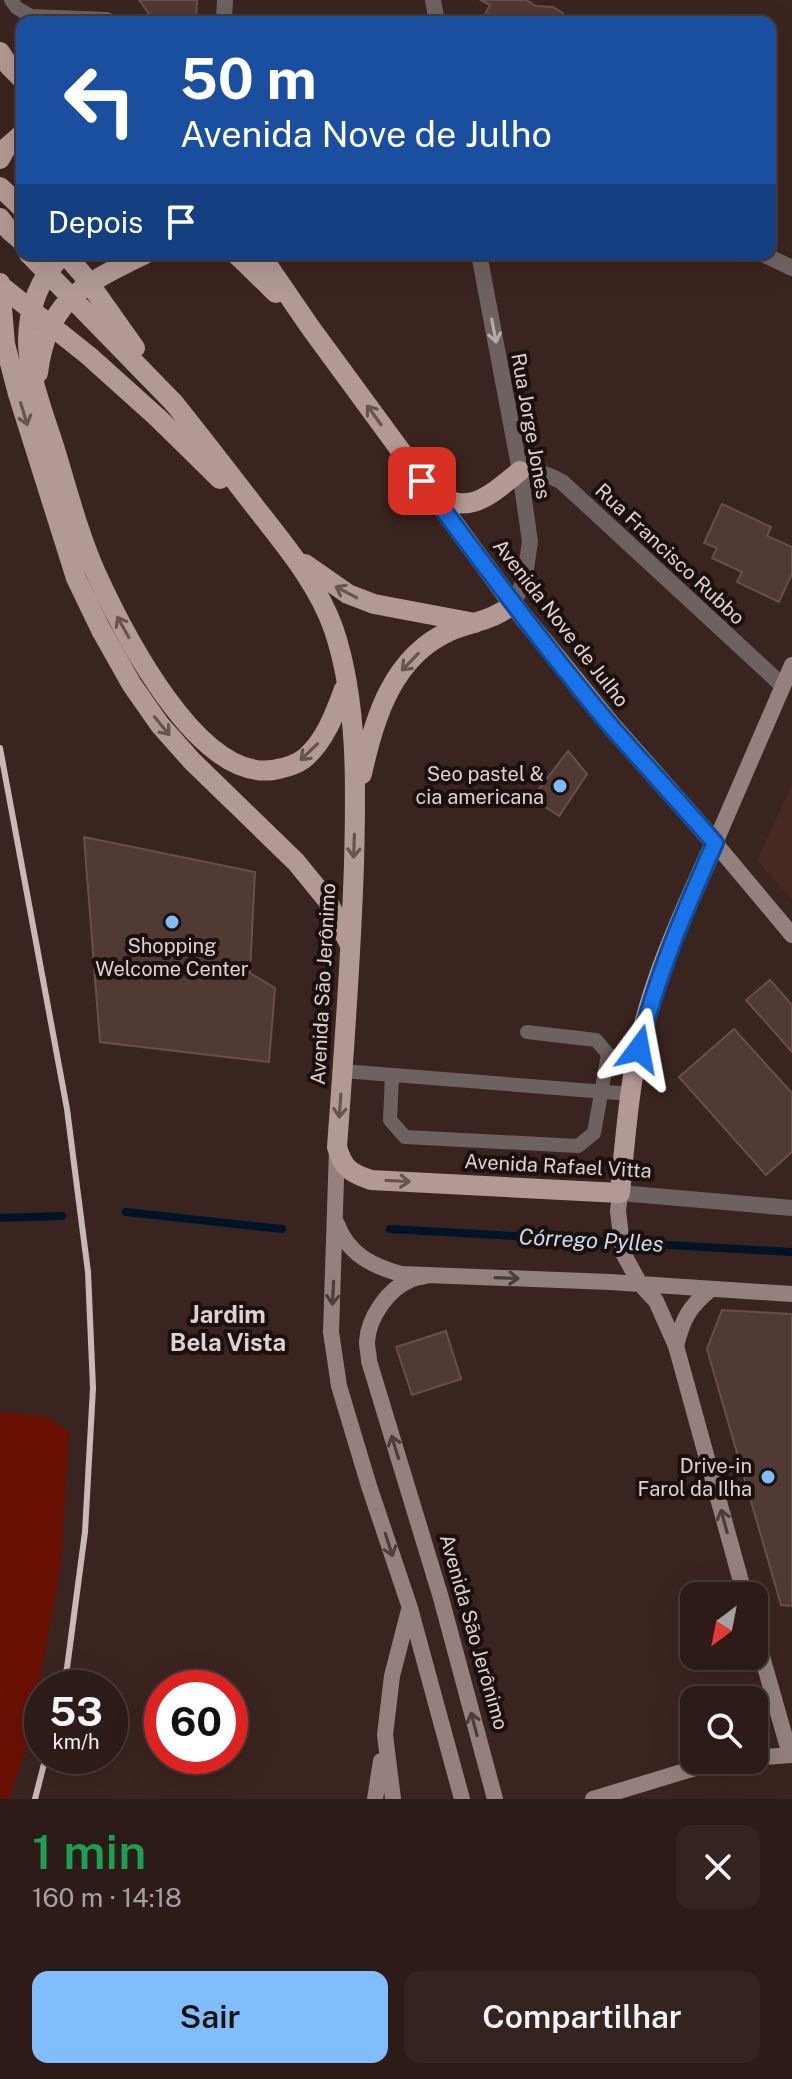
<!DOCTYPE html>
<html lang="pt">
<head>
<meta charset="utf-8">
<style>
  :root { --surface:#2c1b17; --page:#342420; --text:#f1f3f6; --muted:#a6a1a1; --line:#483936; --accent:#80bdfa }
  body { margin:0; font-family:"Public Sans",sans-serif; background:var(--page); color:var(--text); height:100vh; display:flex; flex-direction:column; font-size:30px; white-space:nowrap }
  * { box-sizing:border-box; margin:0 }
  p { font-size:26px; color:var(--muted) }
  .icon { flex:none; width:44px; height:44px; fill:none; stroke:currentColor; stroke-width:2; stroke-linecap:round; stroke-linejoin:round }
  .map { position:relative; height:1799px; overflow:hidden }
  .panel { display:flex; flex-direction:column; background:var(--surface); flex:1 }
  .panel>* { flex:none }
  .banner { position:absolute; left:16px; top:16px; width:760px; height:244px; border-radius:16px; box-shadow:0 8px 32px #0002,0 0 0 2px var(--line); background:#1a4fa0; color:#fff; overflow:hidden }
  .needle { width:52px; rotate:212deg }
  .fabs { position:absolute; left:680px; top:1582px; display:grid; gap:16px }
  .fabs a { display:grid; place-items:center; width:88px; height:88px; border-radius:16px; background:var(--surface); box-shadow:0 8px 32px #0002,0 0 0 2px var(--line); font-size:40px }
  .speed { position:absolute; left:24px; top:1670px; display:flex; gap:16px; font-size:40px; font-weight:700; text-align:center }
  .speed>* { display:grid; place-content:center; width:104px; height:104px; border-radius:50%; background:var(--surface); box-shadow:0 8px 32px #0002,0 0 0 2px var(--line); line-height:1 }
  .speed small { font-size:20px; font-weight:400 }
  .speed .limit { border:12px solid #d22; background:#fff; color:#111 }
  .pin { position:absolute; display:grid; place-items:center; width:68px; height:68px; color:#fff; margin:-34px; border-radius:16px; box-shadow:0 4px 12px #0006 }
  .me { position:absolute; width:88px; margin:-44px; rotate:13deg; stroke-linejoin:round; filter:drop-shadow(0 0 6px #0008) }
  .turn { display:flex; align-items:center; gap:28px; height:168px; padding:0 32px; font-size:36px }
  .turn .icon { width:104px; height:104px; stroke-width:2.5 }
  .turn b { display:block; font-size:56px; line-height:68px }
  .then { display:flex; align-items:center; height:76px; padding:0 32px; background:#0003; gap:16px; font-size:30px }
  .round { display:grid; place-items:center; flex:none; width:84px; height:84px; border-radius:16px; background:var(--page) }
  .head { display:flex; align-items:center; justify-content:space-between; height:136px; padding:0 32px }
  h1 { font-size:48px; font-weight:600; line-height:60px; color:#1e9e55 }
  .primary-button { display:flex; gap:16px; margin-top:auto; padding:16px 32px }
  .primary-button a { flex:1; height:92px; border-radius:16px; background:var(--accent); color:#111; font-size:32px; font-weight:600; line-height:92px; text-align:center }
  .primary-button a+a { background:var(--page); color:var(--text) }
  .map>svg:first-child { display:block }
  .built { fill:#472a24 }
  .green { fill:#691003 }
  .lines { fill:none; stroke-linecap:round; stroke-linejoin:round }
  .stream { stroke:#001327; stroke-width:8 }
  .building { fill:#513934; stroke:#694f4a; stroke-width:2 }
  .lane { stroke:#6e6260; stroke-width:14 }
  .street { stroke:#6e6260; stroke-width:16 }
  .secondary { stroke:#94817d; stroke-width:16 }
  .primary { stroke:#b29994; stroke-width:20 }
  .rail { stroke:#c9b8b5; stroke-width:6 }
  .primary-bridge { stroke:#b29994; stroke-width:20 }
  .oneway { stroke:#b9aaa8 }
  .oneway2 { stroke:#665451 }
  .oneway3 { stroke:#4b3d3a }
  .route-casing { stroke:#114b97; stroke-width:20 }
  .route { stroke:#1a73e8; stroke-width:14 }
  .poi-dot { fill:#80bdfa; stroke:#1a100e; stroke-width:3 }
  .labels { text-anchor:middle; dominant-baseline:central; stroke-width:8; stroke-linejoin:round; paint-order:stroke }
  .street-label { font-size:20px; fill:#e1d1ce; stroke:#1a100e }
  .poi-label { font-size:20px; fill:#e1d1ce; stroke:#1a100e; text-anchor:end }
  .water-label { font-size:22px; font-style:italic; fill:#cbddef; stroke:#1a100e }
  .quarter-label { font-size:24px; font-weight:bold; fill:#e1d1ce; stroke:#1a100e }
</style>
</head>
<body>
<div class="map">
<svg width="792" height="1799" viewBox="0 0 792 1799">
  <rect width="100%" height="100%" fill="#3a241f"/>
  <path class="built" d="M 792,784 L 792,899 L 757,861 Z"/>
  <path class="green" d="M 0,1412 L 48,1417 L 69,1432 L 61,1563 L 30,1736 L 9,1799 L 0,1799 Z"/>
  <g class="lines">
    <path class="stream" d="M 126,1212 L 282,1229
      M 0,1218 L 62,1216
      M 390,1229 L 792,1252"/>
  </g>
  <path class="building" d="M 139,0 L 197,0 L 196,22 L 155,22 Z
    M 480,0 L 526,0 L 536,6 L 553,7 L 563,13 L 558,22 L 494,22 L 484,16 L 490,5 Z
    M 722,504 L 771,527 L 767,536 L 792,547 L 792,574 L 779,602 L 737,582 L 742,572 L 712,558 L 717,548 L 704,543 Z
    M 568,751 L 587,774 L 559,816 L 532,798 Z
    M 84,837 L 255,872 L 250,973 L 275,988 L 269,1062 L 100,1042 Z
    M 770,980 L 792,1005 L 792,1052 L 746,1000 Z
    M 734,1029 L 792,1093 L 792,1152 L 766,1175 L 679,1077 Z
    M 722,1310 L 792,1314 L 792,1606 L 781,1605 L 707,1349 Z
    M 446,1331 L 461,1379 L 412,1395 L 396,1347 Z"/>
  <g class="lines">
    <path class="lane" d="M 11,0 L 17,8 L 31,16 L 107,19 L 110,22
      M 343,1071 L 631,1094
      M 392,1075 L 390,1120 L 405,1137 L 578,1146 L 594,1133 L 608,1054 L 596,1040 L 527,1032"/>
    <path class="street" d="M 433,0 L 437,22
      M 224,22 L 225,0
      M 479,254 L 520,471 L 530,542 L 524,581 L 513,604
      M 763,254 L 792,268
      M 520,471 C 537,470 547,474 562,482 L 783,686
      M 620,1193 L 792,1208"/>
    <path class="secondary" d="M 792,665 L 715,843 L 792,935
      M 337,1149 L 331,1332 L 339,1386 L 369,1486 L 410,1608 L 462,1799
      M 620,1193 L 618,1211 L 623,1253 L 640,1284 L 656,1301 L 676,1346 L 745,1596
      M 337,1224 C 348,1254 372,1266 401,1274 L 610,1282 L 792,1294
      M 429,1275 C 423,1277 415,1277 410,1280 C 388,1289 368,1318 367,1342 C 367,1348 369,1355 369,1361 L 441,1598 L 495,1799
      M 676,1346 C 683,1318 689,1307 711,1289
      M 754,1628 L 790,1755 L 754,1758
      M 375,1799 L 381,1761
      M 393,1799 L 385,1735 L 392,1676 L 409,1610
      M 593,1799 L 695,1768 L 740,1760"/>
    <path class="primary" d="M 0,52 L 9,66 L 22,79
      M 0,159 L 6,148 L 22,134
      M 0,187 L 22,208
      M 0,218 L 9,230 L 22,241
      M 64,254 C 40,276 28,308 28,341 C 28,374 44,415 54,446 C 67,489 78,532 96,573 C 122,630 197,781 273,770 C 285,768 297,765 306,757 C 326,739 335,713 344,689
      M 236,254 L 276,293
      M 0,283 L 5,344 L 18,394 L 76,578 L 101,630 L 132,685 L 160,725 L 192,761 L 296,862 L 327,900 L 350,945
      M 38,373 C 47,299 85,284 145,254
      M 174,403 C 202,438 229,473 256,508 C 285,545 318,584 334,630 C 358,702 356,788 354,864 C 351,958 344,1053 337,1147 C 343,1168 350,1173 371,1180 L 620,1193 C 624,1152 627,1110 634,1070 C 647,990 682,916 715,843 L 610,724 L 513,604 L 310,327 L 260,254
      M 158,418 L 220,479
      M 430,489 C 467,520 490,495 520,471
      M 305,564 L 348,594 L 374,604 L 475,623
      M 362,774 C 374,718 393,656 450,631 C 473,621 493,621 513,604"/>
    <path class="rail" d="M 0,748 L 67,1109 L 88,1272 L 93,1388 L 85,1532 L 67,1668 L 62,1688
      M 35,1799 L 46,1756"/>
    <path class="primary-bridge" d="M 29,254 L 174,403
      M 65,254 L 84,276 L 135,348
      M 0,285 L 89,356 L 158,418"/>
  </g>
  <defs><path id="oneway-shaft" d="M-6 0H5M1.5-3L5.5 0L1.5 3" fill="none" stroke-width="1.6" stroke-linecap="round" stroke-linejoin="round" transform="scale(2)"/></defs>
  <use class="oneway" href="#oneway-shaft" transform="translate(494 331) rotate(79)"/>
  <g class="oneway2">
    <use href="#oneway-shaft" transform="translate(24 414) rotate(73)"/>
    <use href="#oneway-shaft" transform="translate(374 415) rotate(-126)"/>
    <use href="#oneway-shaft" transform="translate(346 592) rotate(-152)"/>
    <use href="#oneway-shaft" transform="translate(123 627) rotate(-119)"/>
    <use href="#oneway-shaft" transform="translate(410 662) rotate(134)"/>
    <use href="#oneway-shaft" transform="translate(162 726) rotate(51)"/>
    <use href="#oneway-shaft" transform="translate(309 752) rotate(136)"/>
    <use href="#oneway-shaft" transform="translate(354 846) rotate(92)"/>
    <use href="#oneway-shaft" transform="translate(340 1106) rotate(94)"/>
    <use href="#oneway-shaft" transform="translate(398 1181) rotate(3)"/>
  </g>
  <g class="oneway3">
    <use href="#oneway-shaft" transform="translate(507 1278) rotate(2)"/>
    <use href="#oneway-shaft" transform="translate(333 1293) rotate(93)"/>
    <use href="#oneway-shaft" transform="translate(395 1447) rotate(-107)"/>
    <use href="#oneway-shaft" transform="translate(724 1521) rotate(-105)"/>
    <use href="#oneway-shaft" transform="translate(389 1545) rotate(72)"/>
    <use href="#oneway-shaft" transform="translate(474 1724) rotate(-105)"/>
  </g>
  <g class="lines">
    <defs>
      <path id="route" d="M 422,481 C 482,563 543,645 609,724 C 644,764 680,803 715,843 C 685,910 656,977 639,1049"/>
    </defs>
    <use href="#route" class="route-casing"/>
    <use href="#route" class="route"/>
  </g>
  <g class="poi-dot">
    <circle cx="560" cy="786" r="8"/>
    <circle cx="172" cy="922" r="8"/>
    <circle cx="768" cy="1477" r="8"/>
  </g>
  <g class="labels">
    <g class="street-label">
      <text transform="translate(531 426) rotate(80)">Rua Jorge Jones</text>
      <text transform="translate(670 554) rotate(43)">Rua Francisco Rubbo</text>
      <text transform="translate(561 623) rotate(52)">Avenida Nove de Julho</text>
      <text transform="translate(323 984) rotate(-87)">Avenida São Jerônimo</text>
      <text transform="translate(558 1166) rotate(3)">Avenida Rafael Vitta</text>
      <text transform="translate(474 1632) rotate(74)">Avenida São Jerônimo</text>
    </g>
    <g class="poi-label">
      <text x="544" y="774">Seo pastel &amp;<tspan x="544" dy="23">cia americana</tspan></text>
      <text x="172" y="946" text-anchor="middle">Shopping<tspan x="172" dy="23">Welcome Center</tspan></text>
      <text x="752" y="1466">Drive-in<tspan x="752" dy="23">Farol da Ilha</tspan></text>
    </g>
    <g class="water-label">
      <text transform="translate(591 1240) rotate(3)">Córrego Pylles</text>
    </g>
    <g class="quarter-label">
      <text x="228" y="1314">Jardim<tspan x="228" dy="28">Bela Vista</tspan></text>
    </g>
  </g>
</svg>
<div class="fabs">
<a><svg class="needle" viewBox="-14 -14 28 28"><path d="M0-13l5 13h-10z" fill="#e53935"/><path d="M0 13l5-13h-10z" fill="#a6a1a1"/></svg></a>
<a><svg class="icon" aria-label="search" viewBox="0 0 24 24"><circle cx="10" cy="10" r="6"/><path d="M15 15l6 6"/></svg></a>
</div>
<div class="speed"><div>53<small>km/h</small></div><div class="limit">60</div></div>
<div class="pin" style="left:422px;top:481px;background:#d93025"><svg class="icon" aria-label="arrive" viewBox="0 0 24 24"><path d="M6 21V4h12l-3 4 3 4H6"/></svg></div>
<svg class="me" style="left:639px;top:1049px" viewBox="-20 -20 40 40"><path d="M0-17L14 15 0 8-14 15z" fill="#1a73e8" stroke="#fff" stroke-width="4"/></svg>
<div class="banner">
<div class="turn"><svg class="icon" aria-label="left" viewBox="0 0 24 24"><path d="M17 20v-9H6M10 6l-5 5 5 5"/></svg><div><b>50 m</b>Avenida Nove de Julho</div></div>
<div class="then">Depois<svg class="icon" aria-label="arrive" viewBox="0 0 24 24"><path d="M6 21V4h12l-3 4 3 4H6"/></svg></div>
</div>
</div>
<section class="panel">
<div class="head"><div><h1>1 min</h1><p>160 m · 14:18</p></div><a class="round"><svg class="icon" aria-label="close" viewBox="0 0 24 24"><path d="M6 6l12 12M18 6L6 18"/></svg></a></div>
<div class="primary-button"><a>Sair</a><a>Compartilhar</a></div>
</section>
</body>
</html>
